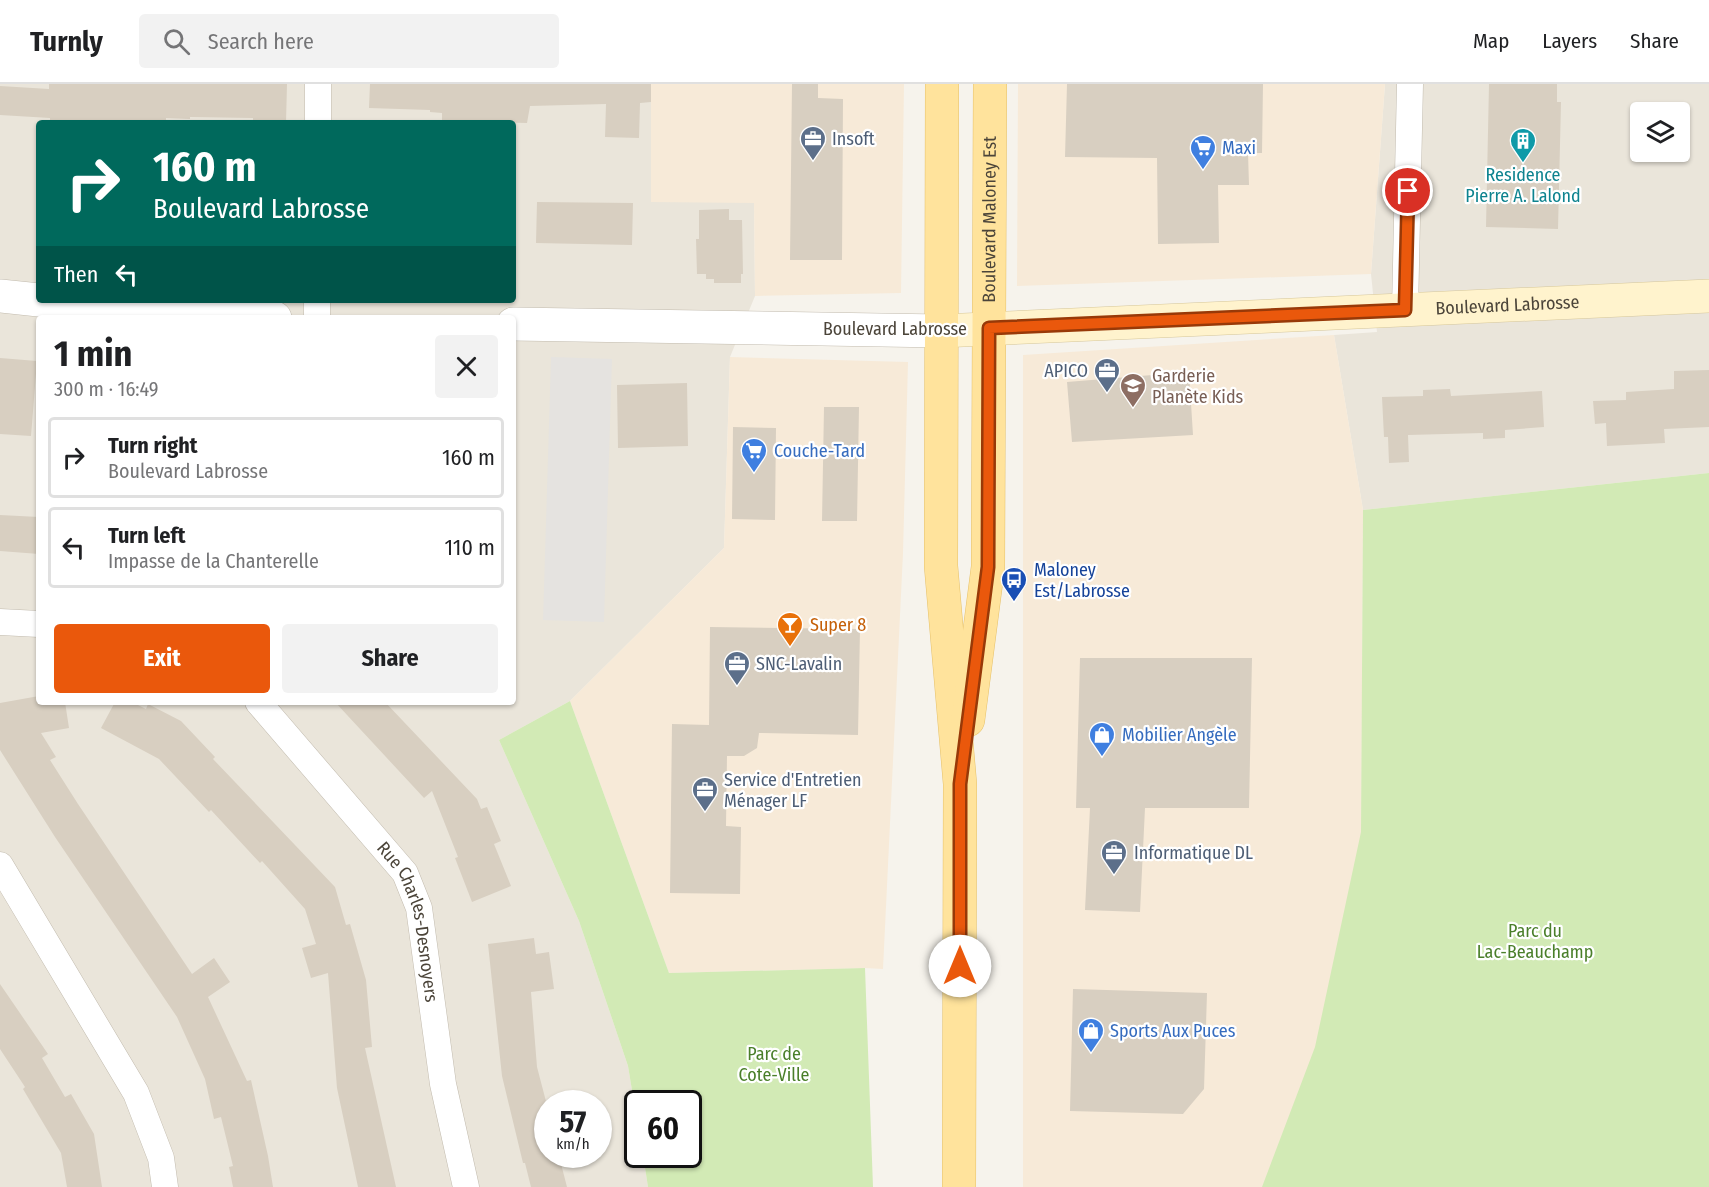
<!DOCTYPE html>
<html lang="en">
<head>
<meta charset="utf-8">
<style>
  :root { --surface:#fff; --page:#f2f2f2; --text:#202124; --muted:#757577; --line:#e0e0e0; --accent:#ea580c }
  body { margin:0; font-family:"Fira Sans Condensed",sans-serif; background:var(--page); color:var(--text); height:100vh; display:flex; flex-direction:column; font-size:22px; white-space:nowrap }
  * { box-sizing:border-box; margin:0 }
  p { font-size:20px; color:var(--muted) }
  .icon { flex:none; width:33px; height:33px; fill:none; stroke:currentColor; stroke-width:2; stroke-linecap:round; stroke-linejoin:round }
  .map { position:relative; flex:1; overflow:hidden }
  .sheet { position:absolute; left:36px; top:231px; width:480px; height:390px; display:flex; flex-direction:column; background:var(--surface); border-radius:6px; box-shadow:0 2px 4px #0004 }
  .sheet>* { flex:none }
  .hud { position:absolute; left:36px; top:36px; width:480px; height:183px; border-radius:6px; box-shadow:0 2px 4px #0004; background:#00695c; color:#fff; overflow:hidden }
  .buttons { position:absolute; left:1630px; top:18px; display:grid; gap:12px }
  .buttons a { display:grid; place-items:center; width:60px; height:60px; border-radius:6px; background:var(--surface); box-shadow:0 2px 4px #0004; font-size:30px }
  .speed { position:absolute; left:534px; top:1006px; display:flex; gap:12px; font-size:30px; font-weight:700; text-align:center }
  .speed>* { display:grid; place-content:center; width:78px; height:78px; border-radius:50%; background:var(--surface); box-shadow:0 2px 4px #0004; line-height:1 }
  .speed small { font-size:15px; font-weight:400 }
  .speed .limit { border:3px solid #111; border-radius:9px; background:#fff; color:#111 }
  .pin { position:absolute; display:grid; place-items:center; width:51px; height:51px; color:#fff; margin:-26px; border:3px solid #fff; border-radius:50%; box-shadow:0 2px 6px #0007 }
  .me { position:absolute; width:66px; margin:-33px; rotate:0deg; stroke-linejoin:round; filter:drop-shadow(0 0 4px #0008) }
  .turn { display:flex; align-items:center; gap:21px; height:126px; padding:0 18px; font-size:27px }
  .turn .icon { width:78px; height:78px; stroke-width:2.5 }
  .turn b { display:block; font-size:42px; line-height:51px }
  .then { display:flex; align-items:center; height:57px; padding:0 18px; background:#0003; gap:12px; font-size:22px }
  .round { display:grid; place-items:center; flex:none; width:63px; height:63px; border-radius:6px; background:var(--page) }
  .headline { display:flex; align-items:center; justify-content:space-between; height:102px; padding:0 18px }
  h1 { font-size:36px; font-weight:700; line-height:45px }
  .action { display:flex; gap:12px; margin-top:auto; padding:12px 18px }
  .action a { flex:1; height:69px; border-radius:6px; background:var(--accent); color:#fff; font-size:24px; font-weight:700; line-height:69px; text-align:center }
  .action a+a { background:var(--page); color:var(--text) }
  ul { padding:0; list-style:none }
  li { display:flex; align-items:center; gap:18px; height:81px; margin:0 12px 9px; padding:0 6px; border:3px solid var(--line); border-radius:6px }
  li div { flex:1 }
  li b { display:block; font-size:22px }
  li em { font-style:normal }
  header { display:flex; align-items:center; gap:36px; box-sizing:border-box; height:84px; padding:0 30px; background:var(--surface); border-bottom:2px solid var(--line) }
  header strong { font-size:28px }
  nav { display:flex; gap:33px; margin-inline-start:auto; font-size:21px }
  .search { width:420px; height:54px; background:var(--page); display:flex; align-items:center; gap:15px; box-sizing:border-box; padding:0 21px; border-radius:6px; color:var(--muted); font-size:22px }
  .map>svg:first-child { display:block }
  .residential { fill:#eae5da; fill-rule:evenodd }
  .commercial { fill:#f7ead8 }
  .green { fill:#d2eab5 }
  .parking { fill:#e5e3e0 }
  .building { fill:#d8cfc1 }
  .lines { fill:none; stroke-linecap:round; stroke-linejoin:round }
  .minor-casing { stroke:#c2bbae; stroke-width:27 }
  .tertiary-casing { stroke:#c2bbae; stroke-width:34 }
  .secondary-casing { stroke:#d6c79b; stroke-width:34 }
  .primary-casing { stroke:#e6c16a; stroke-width:34 }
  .minor { stroke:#fff; stroke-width:26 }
  .tertiary { stroke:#fff; stroke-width:33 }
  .secondary { stroke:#fff3cd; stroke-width:33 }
  .primary { stroke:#ffe39c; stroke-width:33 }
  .route-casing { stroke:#983908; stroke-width:15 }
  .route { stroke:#ea580c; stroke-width:10 }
  .labels { text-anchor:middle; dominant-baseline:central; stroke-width:4.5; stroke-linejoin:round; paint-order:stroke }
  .service-label { font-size:18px; fill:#4e5e75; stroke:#fff; text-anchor:start }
  .shop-label { font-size:18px; fill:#366cbe; stroke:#fff; text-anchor:start }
  .culture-label { font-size:18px; fill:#0d838f; stroke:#fff }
  .street-label { font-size:18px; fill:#4b4439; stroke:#fff }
  .education-label { font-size:18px; fill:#785e54; stroke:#fff; text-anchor:start }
  .transit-label { font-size:18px; fill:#164399; stroke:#fff; text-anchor:start }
  .food-label { font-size:18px; fill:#c56008; stroke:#fff; text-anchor:start }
  .park-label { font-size:18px; fill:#4a7f2a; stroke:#fff }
</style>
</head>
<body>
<header>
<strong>Turnly</strong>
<div class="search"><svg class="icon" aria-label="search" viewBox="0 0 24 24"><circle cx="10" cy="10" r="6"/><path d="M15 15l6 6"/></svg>Search here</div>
<nav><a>Map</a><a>Layers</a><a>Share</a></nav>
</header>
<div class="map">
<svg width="1709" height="1103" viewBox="0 0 1709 1103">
  <rect width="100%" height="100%" fill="#f6f3ec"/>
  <path class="residential" d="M 0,0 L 651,0 L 754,119 L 755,212 L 730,273 L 724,464 L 570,617 L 499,656 L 579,837 L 628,982 L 637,1037 L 638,1071 L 643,1071 L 648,1103 L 0,1103 ZM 39,39 L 513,39 L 513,216 L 39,216 ZM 39,234 L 513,234 L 513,618 L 39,618 ZM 548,1020 L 598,1020 L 598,1071 L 548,1071 Z
    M 1385,0 L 1709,0 L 1709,389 L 1363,426 L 1334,251 L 1377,248 L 1371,190 ZM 1641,28 L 1680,28 L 1680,68 L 1641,68 Z"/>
  <path class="commercial" d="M 651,0 L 904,0 L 901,209 L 755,212 L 754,119 L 651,118 Z
    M 1018,0 L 1385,0 L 1371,190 L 1017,202 Z
    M 1334,251 L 1363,426 L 1360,993 L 1316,1103 L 1023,1103 L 1023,271 Z
    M 730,273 L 908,278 L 903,469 L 883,885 L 865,884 L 669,889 L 570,617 L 724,464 Z"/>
  <path class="green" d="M 1709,389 L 1709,1103 L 1262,1103 L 1315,963 L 1361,748 L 1363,426 Z
    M 570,617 L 669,889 L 865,884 L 873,1103 L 648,1103 L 643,1071 L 688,1071 L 688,1020 L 638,1020 L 637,1037 L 628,982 L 579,837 L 499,656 Z"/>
  <path class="parking" d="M 551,273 L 612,275 L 604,538 L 543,536 Z"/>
  <path class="building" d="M 49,0 L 287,0 L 286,39 L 253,39 L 253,34 L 190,33 L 190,35 L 166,34 L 166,39 L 50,39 L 50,34 L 0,31 L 0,2 L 49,5 Z
    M 370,0 L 651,0 L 651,18 L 640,19 L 639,54 L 605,53 L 606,20 L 530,22 L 527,39 L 442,37 L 442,29 L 430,28 L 430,26 L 369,24 Z
    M 792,0 L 818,0 L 818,14 L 843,15 L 842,176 L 790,176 Z
    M 1067,0 L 1263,0 L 1262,69 L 1248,69 L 1249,101 L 1218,101 L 1219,159 L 1158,160 L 1157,74 L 1065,73 Z
    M 1489,0 L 1557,0 L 1557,18 L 1561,18 L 1558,145 L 1486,143 Z
    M 537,118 L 633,119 L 632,161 L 536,159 Z
    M 729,125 L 729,136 L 742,136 L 743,190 L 741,190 L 741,199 L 714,199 L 714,195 L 706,195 L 706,190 L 697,190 L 696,155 L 699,155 L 699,126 Z
    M 0,274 L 37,277 L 31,352 L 0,350 Z
    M 1709,286 L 1709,343 L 1664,345 L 1665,359 L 1607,362 L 1606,339 L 1595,340 L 1593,317 L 1626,316 L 1626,308 L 1674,305 L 1674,287 Z
    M 1189,288 L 1193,351 L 1072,358 L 1067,298 Z
    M 687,299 L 688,362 L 618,364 L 617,301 Z
    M 1450,305 L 1451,312 L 1542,307 L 1544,343 L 1505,346 L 1505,354 L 1483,355 L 1483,349 L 1408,351 L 1409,378 L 1389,379 L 1388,353 L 1384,353 L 1382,313 L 1423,312 L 1423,306 Z
    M 824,323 L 859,323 L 857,437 L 822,437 Z
    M 733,343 L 776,344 L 775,436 L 732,435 Z
    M 0,431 L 39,433 L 39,470 L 0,467 Z
    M 710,543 L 860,545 L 858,651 L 759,649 L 757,664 L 744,672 L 727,672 L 726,742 L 741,743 L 740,810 L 670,809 L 672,640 L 709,641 Z
    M 1080,574 L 1252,574 L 1249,724 L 1145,724 L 1140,828 L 1085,826 L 1090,724 L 1076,724 Z
    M 39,612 L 39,618 L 65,618 L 69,644 L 41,649 L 56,673 L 50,676 L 78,720 L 192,890 L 214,874 L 230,898 L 208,913 L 247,997 L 251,996 L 268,1072 L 273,1103 L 233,1103 L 229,1083 L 233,1082 L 221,1033 L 214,1035 L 205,995 L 177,933 L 55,753 L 0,666 L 0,619 Z
    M 115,618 L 132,618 L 146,625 L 148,620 L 181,637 L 215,673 L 213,675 L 335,803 L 346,841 L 350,840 L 366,896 L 372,963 L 365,964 L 396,1103 L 358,1103 L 337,1004 L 328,889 L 311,894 L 302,864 L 316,860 L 305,825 L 262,777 L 260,779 L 211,726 L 209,728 L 159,675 L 101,644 Z
    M 335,618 L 385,618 L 477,715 L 481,725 L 487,723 L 501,757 L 494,760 L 511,802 L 472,818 L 455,774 L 458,773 L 432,707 L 424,714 Z
    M 534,854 L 536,870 L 549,868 L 554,905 L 531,908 L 537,983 L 548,1025 L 548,1075 L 559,1072 L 567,1103 L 531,1103 L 525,1079 L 523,1079 L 502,992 L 488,860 Z
    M 0,900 L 48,970 L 42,974 L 65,1013 L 71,1010 L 94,1050 L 102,1103 L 67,1103 L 61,1069 L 23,1005 L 25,1003 L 0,965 Z
    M 1073,905 L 1207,909 L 1204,1005 L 1183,1030 L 1070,1027 Z"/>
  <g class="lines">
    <defs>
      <g id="minor">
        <path d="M 318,39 L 318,0"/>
        <path d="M 317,216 L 317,234"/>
        <path d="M 1405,226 L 1410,0"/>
        <path d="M 0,538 L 39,540"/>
        <path id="s1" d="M 258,618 L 405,789 L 419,824 L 443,1000 L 466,1103"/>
        <path d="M 0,781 L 136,1009 L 161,1074 L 165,1103"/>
      </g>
      <path id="tertiary" d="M 0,212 L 39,216
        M 39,216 L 197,231 L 275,234
        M 513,240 L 941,247"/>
      <g id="secondary">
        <path id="s2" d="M 941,247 L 1709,212"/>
      </g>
      <g id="primary">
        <path d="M 942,0 L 941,482 L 960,700 L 959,1103"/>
        <path id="s3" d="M 968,636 L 988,483 L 990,0"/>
      </g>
    </defs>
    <use href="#minor" class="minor-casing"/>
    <use href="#tertiary" class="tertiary-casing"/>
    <use href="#secondary" class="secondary-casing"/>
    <use href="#primary" class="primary-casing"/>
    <use href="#minor" class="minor"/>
    <use href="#tertiary" class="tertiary"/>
    <use href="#secondary" class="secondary"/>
    <use href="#primary" class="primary"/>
  </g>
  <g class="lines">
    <defs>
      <path id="route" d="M 960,882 L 960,700 L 988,483 L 989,244 L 1405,226 L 1408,107"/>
    </defs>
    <use href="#route" class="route-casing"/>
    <use href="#route" class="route"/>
  </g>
  <defs>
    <symbol id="office-pin" viewBox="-11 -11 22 30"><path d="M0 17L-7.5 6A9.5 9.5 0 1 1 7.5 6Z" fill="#5c6f8a" stroke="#fff"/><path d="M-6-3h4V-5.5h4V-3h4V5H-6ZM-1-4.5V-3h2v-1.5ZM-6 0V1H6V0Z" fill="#fff"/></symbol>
    <symbol id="building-pin" viewBox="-11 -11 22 30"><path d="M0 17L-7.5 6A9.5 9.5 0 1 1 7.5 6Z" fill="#0f9aa8" stroke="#fff"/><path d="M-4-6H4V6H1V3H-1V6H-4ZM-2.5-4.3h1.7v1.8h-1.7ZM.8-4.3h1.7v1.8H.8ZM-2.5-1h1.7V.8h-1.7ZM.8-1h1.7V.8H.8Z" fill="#fff"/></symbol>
    <symbol id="supermarket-pin" viewBox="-11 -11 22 30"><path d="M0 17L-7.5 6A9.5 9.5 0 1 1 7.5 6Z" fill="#3f7fe0" stroke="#fff"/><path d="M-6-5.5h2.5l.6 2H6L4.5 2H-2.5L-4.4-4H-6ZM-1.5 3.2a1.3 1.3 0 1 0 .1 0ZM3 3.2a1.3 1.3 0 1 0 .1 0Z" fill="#fff"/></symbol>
    <symbol id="school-pin" viewBox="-11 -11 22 30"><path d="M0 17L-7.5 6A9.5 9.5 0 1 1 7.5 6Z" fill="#8d6e63" stroke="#fff"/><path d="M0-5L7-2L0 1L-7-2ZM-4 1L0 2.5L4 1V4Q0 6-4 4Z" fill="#fff"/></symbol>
    <symbol id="bus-pin" viewBox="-11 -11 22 30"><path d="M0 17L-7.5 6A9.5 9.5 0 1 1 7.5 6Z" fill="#1a4fb4" stroke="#fff"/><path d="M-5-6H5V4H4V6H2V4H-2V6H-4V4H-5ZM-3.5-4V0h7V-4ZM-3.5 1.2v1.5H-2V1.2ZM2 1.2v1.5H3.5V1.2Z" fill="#fff"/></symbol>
    <symbol id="bar-pin" viewBox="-11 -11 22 30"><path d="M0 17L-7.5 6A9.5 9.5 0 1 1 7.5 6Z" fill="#e8710a" stroke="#fff"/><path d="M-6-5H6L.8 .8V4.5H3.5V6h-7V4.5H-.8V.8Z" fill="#fff"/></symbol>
    <symbol id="shop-pin" viewBox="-11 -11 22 30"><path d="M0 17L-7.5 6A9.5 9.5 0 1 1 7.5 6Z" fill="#3f7fe0" stroke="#fff"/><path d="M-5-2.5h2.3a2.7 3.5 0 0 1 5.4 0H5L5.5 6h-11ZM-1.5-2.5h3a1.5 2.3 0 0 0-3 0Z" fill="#fff"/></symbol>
  </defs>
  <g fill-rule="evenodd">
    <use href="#office-pin" x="798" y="40" width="30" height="40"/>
    <use href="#building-pin" x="1508" y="42" width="30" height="40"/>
    <use href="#supermarket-pin" x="1188" y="49" width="30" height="40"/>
    <use href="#office-pin" x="1092" y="272" width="30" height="40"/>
    <use href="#school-pin" x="1118" y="287" width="30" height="40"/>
    <use href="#supermarket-pin" x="739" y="352" width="30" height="40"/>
    <use href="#bus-pin" x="999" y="481" width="30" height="40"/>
    <use href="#bar-pin" x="775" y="526" width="30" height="40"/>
    <use href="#office-pin" x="722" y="565" width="30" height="40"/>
    <use href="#shop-pin" x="1087" y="636" width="30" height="40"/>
    <use href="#office-pin" x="690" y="691" width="30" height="40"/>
    <use href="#office-pin" x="1099" y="754" width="30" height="40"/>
    <use href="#shop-pin" x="1076" y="932" width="30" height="40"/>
  </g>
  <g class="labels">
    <g class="service-label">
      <text x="832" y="55">Insoft</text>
      <text x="1088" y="287" text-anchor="end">APICO</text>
      <text x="756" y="580">SNC-Lavalin</text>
      <text x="724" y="696">Service d'Entretien<tspan x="724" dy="21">Ménager LF</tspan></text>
      <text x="1134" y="769">Informatique DL</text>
    </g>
    <g class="shop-label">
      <text x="1222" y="64">Maxi</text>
      <text x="774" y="367">Couche-Tard</text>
      <text x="1122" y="651">Mobilier Angèle</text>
      <text x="1110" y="947">Sports Aux Puces</text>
    </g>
    <g class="culture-label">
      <text x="1523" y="91">Residence<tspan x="1523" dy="21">Pierre A. Lalond</tspan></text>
    </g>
    <g class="street-label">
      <text stroke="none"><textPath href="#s3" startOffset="502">Boulevard Maloney Est</textPath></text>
      <text stroke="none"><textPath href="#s2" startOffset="567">Boulevard Labrosse</textPath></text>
      <text x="895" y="245">Boulevard Labrosse</text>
      <text stroke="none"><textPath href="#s1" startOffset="273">Rue Charles-Desnoyers</textPath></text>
    </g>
    <g class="education-label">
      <text x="1152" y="292">Garderie<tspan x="1152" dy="21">Planète Kids</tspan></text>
    </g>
    <g class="transit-label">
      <text x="1034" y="486">Maloney<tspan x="1034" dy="21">Est/Labrosse</tspan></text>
    </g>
    <g class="food-label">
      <text x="810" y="541">Super 8</text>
    </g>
    <g class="park-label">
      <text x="1535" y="847">Parc du<tspan x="1535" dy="21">Lac-Beauchamp</tspan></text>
      <text x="774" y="970">Parc de<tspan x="774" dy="21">Cote-Ville</tspan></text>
    </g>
  </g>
</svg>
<div class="buttons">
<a><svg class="icon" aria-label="layers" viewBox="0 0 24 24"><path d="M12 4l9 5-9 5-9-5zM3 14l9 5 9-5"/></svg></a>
</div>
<div class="speed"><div>57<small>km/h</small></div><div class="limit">60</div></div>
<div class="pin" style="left:1408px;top:107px;background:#d93025"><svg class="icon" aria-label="arrive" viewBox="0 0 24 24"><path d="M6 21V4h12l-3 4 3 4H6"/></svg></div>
<svg class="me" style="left:960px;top:882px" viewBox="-20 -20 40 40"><circle r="19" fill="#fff"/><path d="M0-13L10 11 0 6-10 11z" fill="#ea580c"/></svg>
<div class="hud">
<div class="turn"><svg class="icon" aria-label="right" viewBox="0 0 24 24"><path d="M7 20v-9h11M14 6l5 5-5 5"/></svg><div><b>160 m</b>Boulevard Labrosse</div></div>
<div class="then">Then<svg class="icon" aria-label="left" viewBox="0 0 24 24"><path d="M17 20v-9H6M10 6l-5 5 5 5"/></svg></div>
</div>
<section class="sheet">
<div class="headline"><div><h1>1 min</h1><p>300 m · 16:49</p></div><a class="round"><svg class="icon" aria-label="close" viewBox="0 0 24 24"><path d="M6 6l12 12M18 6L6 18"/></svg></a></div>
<ul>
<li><svg class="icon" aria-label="right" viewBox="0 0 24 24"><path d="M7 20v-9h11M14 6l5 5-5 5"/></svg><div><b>Turn right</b><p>Boulevard Labrosse</p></div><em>160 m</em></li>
<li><svg class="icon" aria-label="left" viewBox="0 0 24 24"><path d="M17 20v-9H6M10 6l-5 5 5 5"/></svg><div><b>Turn left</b><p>Impasse de la Chanterelle</p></div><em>110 m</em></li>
</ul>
<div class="action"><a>Exit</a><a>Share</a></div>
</section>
</div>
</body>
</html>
